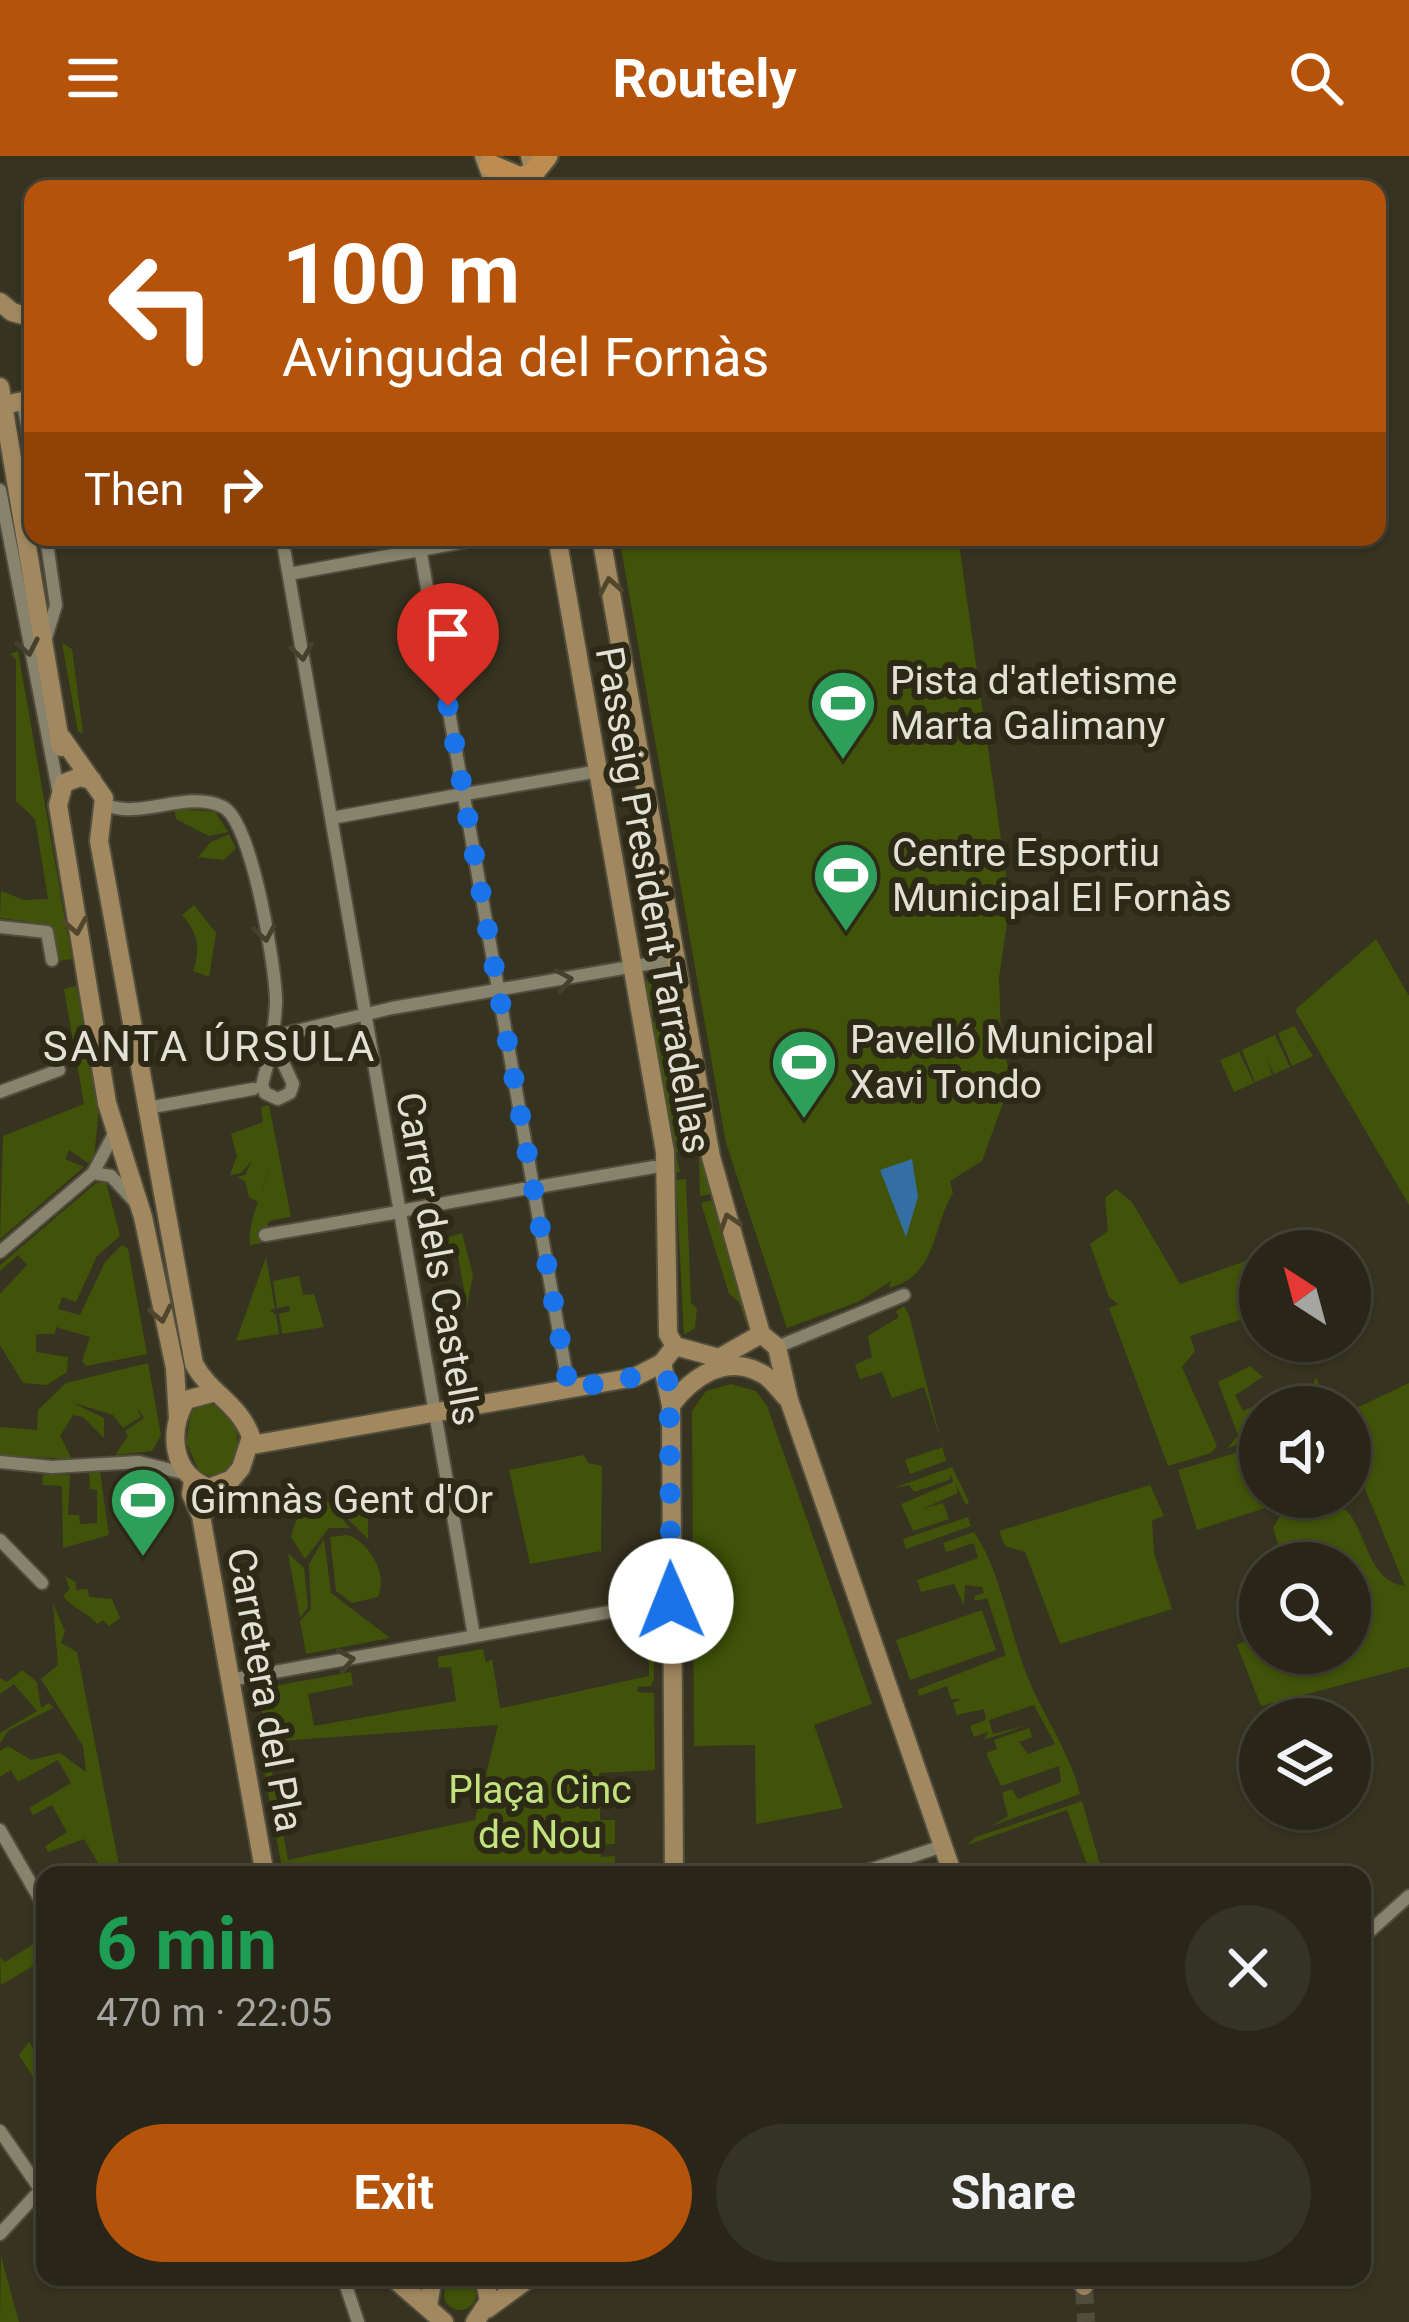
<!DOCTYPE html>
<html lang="en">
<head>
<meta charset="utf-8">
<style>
  :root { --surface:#292619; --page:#353226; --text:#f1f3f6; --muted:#a5a5a2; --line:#454338; --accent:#b45309 }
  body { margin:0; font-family:Roboto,sans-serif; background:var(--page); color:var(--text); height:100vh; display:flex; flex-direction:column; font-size:45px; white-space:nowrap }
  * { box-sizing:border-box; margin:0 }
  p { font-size:39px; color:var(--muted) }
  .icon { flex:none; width:66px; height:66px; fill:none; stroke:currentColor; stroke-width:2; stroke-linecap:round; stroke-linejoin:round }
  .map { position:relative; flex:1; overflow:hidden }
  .details { position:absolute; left:36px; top:1710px; width:1335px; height:420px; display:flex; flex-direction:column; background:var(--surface); border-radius:24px; box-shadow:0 3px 9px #0004,0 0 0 3px var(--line) }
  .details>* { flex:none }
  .hud { position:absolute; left:24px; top:24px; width:1362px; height:366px; border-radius:24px; box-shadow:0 3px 9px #0004,0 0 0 3px var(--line); background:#b45309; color:#fff; overflow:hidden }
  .needle { width:78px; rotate:324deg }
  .buttons { position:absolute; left:1239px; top:1074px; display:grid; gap:24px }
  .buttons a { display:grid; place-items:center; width:132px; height:132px; border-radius:50%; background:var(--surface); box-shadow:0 3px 9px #0004,0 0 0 3px var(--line); font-size:60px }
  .pin { position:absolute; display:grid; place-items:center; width:102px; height:102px; color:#fff; margin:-123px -51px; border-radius:50% 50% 50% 0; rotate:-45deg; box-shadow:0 0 12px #0007 }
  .pin .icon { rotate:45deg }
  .me { position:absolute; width:132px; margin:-66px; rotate:359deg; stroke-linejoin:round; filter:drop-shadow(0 0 9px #0008) }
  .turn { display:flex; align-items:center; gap:42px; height:252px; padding:0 60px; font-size:54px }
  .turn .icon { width:156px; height:156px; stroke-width:2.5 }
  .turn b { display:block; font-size:84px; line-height:102px }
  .then { display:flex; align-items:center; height:114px; padding:0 60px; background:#0003; gap:24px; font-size:45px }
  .round { display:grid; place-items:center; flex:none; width:126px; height:126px; border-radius:63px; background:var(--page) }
  .overview { display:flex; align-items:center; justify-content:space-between; height:204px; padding:0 60px }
  h1 { font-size:72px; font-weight:700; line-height:90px; color:#1e9e55 }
  .action { display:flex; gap:24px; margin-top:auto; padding:24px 60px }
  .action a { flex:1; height:138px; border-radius:72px; background:var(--accent); color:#fff; font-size:48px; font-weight:700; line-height:138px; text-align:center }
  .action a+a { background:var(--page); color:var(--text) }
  header { display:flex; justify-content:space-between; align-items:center; height:156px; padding:0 60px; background:var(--accent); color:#fff; font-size:54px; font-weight:700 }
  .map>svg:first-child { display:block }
  .green { fill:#405308 }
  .water { fill:#336fa3 }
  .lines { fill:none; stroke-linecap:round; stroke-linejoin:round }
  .secondary-tunnel { stroke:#514d3c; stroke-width:18; stroke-dasharray:18 9; stroke-linecap:butt }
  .street-casing { stroke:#514e3e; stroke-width:16 }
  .secondary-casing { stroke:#514e3e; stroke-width:22 }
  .primary-casing { stroke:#514e3e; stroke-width:26 }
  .street { stroke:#87836d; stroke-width:12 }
  .secondary { stroke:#a2885e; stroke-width:18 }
  .primary { stroke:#bc8d4e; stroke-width:21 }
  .oneway { stroke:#50462c }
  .oneway2 { stroke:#44402c }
  .route { stroke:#1a73e8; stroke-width:21; stroke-dasharray:0 37.8 }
  .labels { text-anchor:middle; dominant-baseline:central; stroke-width:12; stroke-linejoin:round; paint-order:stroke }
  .poi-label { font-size:39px; fill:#e3e1d5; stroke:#2d2917; text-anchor:start }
  .street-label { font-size:39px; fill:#e3e1d5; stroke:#2d2917 }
  .park-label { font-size:39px; fill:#c1e27d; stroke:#2d2917 }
  .neighbourhood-label { font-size:42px; letter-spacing:3px; fill:#e3e1d5; stroke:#2d2917 }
</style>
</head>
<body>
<header><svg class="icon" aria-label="menu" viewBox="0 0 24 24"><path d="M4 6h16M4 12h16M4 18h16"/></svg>Routely<svg class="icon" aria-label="search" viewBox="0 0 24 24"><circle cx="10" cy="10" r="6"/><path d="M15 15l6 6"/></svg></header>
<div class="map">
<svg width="1409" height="2166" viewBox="0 0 1409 2166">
  <rect width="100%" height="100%" fill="#373321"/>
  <path class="green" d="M 648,381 L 958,381 L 1010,746 L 999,822 L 1001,879 L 1011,925 L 982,1005 L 950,1025 L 953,1037 C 931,1073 938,1119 889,1132 L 891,1125 L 858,1146 L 787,1172 L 726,987 L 620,386 Z
    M 62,487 L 72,493 L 83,577 L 78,576 Z
    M 18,495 L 72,803 L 58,805 L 52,769 L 0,762 L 1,735 L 24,744 L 48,743 L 35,663 L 16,645 L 16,503 L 10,498 Z
    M 174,652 L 215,656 L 228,676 L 209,680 L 176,663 Z
    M 229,678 L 236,692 L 224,704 L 198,701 L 211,686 Z
    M 194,749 L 216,777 L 209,821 L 193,815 C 201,792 198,777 182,759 Z
    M 1376,783 L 1409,840 L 1409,1049 L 1295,854 Z
    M 660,815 L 672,824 L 711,1038 L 700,1040 L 699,998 L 692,993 L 668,864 L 675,862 L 672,848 L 665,843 Z
    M 651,816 L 653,866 L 659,865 L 682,995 L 676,997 L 680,1016 L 675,1017 L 643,831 Z
    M 76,830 L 99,952 L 94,1002 L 88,1007 L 69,994 L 65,1003 L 84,1011 L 0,1083 L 3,980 L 84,948 L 64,833 Z
    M 1294,870 L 1313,900 L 1292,910 L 1278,877 Z
    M 1275,879 L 1290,911 L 1274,918 L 1267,904 L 1272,919 L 1255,926 L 1242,894 Z
    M 1239,896 L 1254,927 L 1234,936 L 1220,904 Z
    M 269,949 L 291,1061 L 269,1065 L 262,1087 L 250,1089 C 247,1065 263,1037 270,1012 L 258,1046 L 249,1041 L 245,1025 L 237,1021 L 245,1019 L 252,1005 L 241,1017 L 230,1019 L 237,1000 L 231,978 L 263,966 L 261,951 Z
    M 686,1023 L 691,1147 L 697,1152 L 695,1172 L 684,1179 L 676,1024 Z
    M 106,1026 L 120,1080 L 97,1100 L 76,1146 L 62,1141 L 58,1153 L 80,1159 L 105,1106 L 122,1089 L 128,1093 L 147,1198 L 86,1210 L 82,1205 L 90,1181 L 56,1171 L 55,1178 L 36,1178 L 36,1196 L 68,1201 L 67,1216 L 47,1229 L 23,1227 L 0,1189 L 0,1138 L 27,1109 L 18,1099 L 0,1115 L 0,1109 L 96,1027 Z
    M 1116,1033 L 1132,1046 L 1180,1128 L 1260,1100 L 1260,1139 L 1253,1123 L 1236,1130 L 1249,1161 L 1190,1180 L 1195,1195 L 1182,1211 L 1217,1290 L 1211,1297 L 1168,1310 L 1109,1152 L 1118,1148 L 1109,1141 L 1090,1088 L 1108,1075 L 1105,1042 Z
    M 712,1044 L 746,1154 L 747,1170 L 739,1146 L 729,1138 L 701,1047 Z
    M 462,1077 L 473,1119 L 467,1151 L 457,1094 L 444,1093 L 449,1081 Z
    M 266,1101 L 275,1153 L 269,1154 L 276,1159 L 279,1178 L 236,1185 Z
    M 299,1120 L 303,1139 L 314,1138 L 324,1171 L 282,1178 L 279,1158 L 290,1155 L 289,1150 L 277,1152 L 273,1125 Z
    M 904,1150 L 909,1159 L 946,1305 L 910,1318 L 905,1304 L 943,1291 L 924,1231 L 892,1242 L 882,1216 L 860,1223 L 855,1209 L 872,1201 L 868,1180 L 899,1161 L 896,1155 Z
    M 148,1207 L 161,1279 L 152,1295 L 115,1299 L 128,1280 L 125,1275 L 144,1262 L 137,1251 L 141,1261 L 123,1272 L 113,1259 L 71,1246 L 104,1262 L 104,1282 L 83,1261 L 73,1259 L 60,1280 L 72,1303 L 0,1299 L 0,1271 L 37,1274 L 38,1254 L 66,1227 Z
    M 1250,1210 L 1263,1221 L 1235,1239 L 1243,1255 L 1261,1247 C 1257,1268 1257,1283 1228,1292 L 1238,1279 L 1218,1226 Z
    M 1316,1221 L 1328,1251 L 1282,1251 L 1280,1242 L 1313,1228 Z
    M 1409,1227 L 1409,1511 L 1261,1550 L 1237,1489 L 1260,1478 L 1260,1497 L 1350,1497 L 1350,1407 L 1284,1407 L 1273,1372 L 1282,1357 L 1268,1351 L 1197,1374 L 1178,1314 L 1260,1290 L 1260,1341 L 1293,1341 L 1274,1348 L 1278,1351 L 1328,1341 L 1317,1346 C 1372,1339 1354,1423 1405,1430 L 1350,1296 L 1350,1255 Z
    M 731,1228 L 756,1235 L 767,1250 L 872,1548 L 814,1569 L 843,1652 L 756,1668 L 755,1589 L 694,1590 L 692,1255 L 706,1235 Z
    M 204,1247 C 239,1250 242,1282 234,1309 L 213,1322 L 199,1315 L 186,1286 L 191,1256 Z
    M 584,1299 L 588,1307 L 602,1310 L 601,1395 L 530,1408 L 509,1314 Z
    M 952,1311 L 969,1346 L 966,1349 L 956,1329 L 958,1337 L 922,1353 L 943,1347 L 949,1363 L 913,1375 L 901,1348 L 953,1326 L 951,1318 L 949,1324 L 914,1336 L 909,1329 L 891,1333 Z
    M 100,1316 L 109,1379 L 63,1392 L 62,1330 L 42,1329 L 43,1319 L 70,1319 L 68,1359 L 79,1359 L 80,1368 L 97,1367 L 97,1334 L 90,1333 L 89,1317 Z
    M 1150,1329 L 1164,1360 L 1152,1364 L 1154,1397 L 1172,1453 L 1060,1488 L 1025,1396 L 1005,1390 L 999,1375 Z
    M 371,1339 L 375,1348 L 368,1359 L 368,1383 L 339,1354 L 338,1345 Z
    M 336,1345 L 336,1355 L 350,1372 L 329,1372 L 305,1403 L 291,1381 C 298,1354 305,1351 336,1345 Z
    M 968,1361 L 971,1370 L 906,1393 L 903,1383 Z
    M 974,1376 C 1001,1416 1008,1470 1026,1517 C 1042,1559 1069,1593 1080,1638 L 992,1670 L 1008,1660 L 1002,1637 L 1012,1633 L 1018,1643 L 1061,1626 L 1059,1610 L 1001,1630 L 986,1597 L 997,1593 L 994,1584 L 1029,1572 L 1032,1581 L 1019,1586 L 1028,1598 L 1055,1588 L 1034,1549 L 989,1564 L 993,1578 L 1028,1569 L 984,1584 L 988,1576 L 974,1581 L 970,1570 L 986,1564 L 984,1553 L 957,1559 L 953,1547 L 962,1543 L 951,1543 L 947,1530 L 919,1540 L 917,1534 L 1006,1499 L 987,1442 L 975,1445 L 974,1440 L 984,1437 L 982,1431 L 965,1429 L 964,1449 L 954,1428 L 921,1436 L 917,1424 L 978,1402 L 974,1387 L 946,1396 L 943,1387 Z
    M 347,1379 C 370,1386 388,1419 378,1441 L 352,1447 L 336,1435 L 330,1381 Z
    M 324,1383 L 331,1437 L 390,1482 L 306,1498 L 300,1465 L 311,1453 L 309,1408 Z
    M 288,1397 L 304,1412 L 308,1451 L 300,1462 Z
    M 65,1420 L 76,1426 L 76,1434 L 88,1433 L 89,1441 L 112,1443 L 120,1462 L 109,1470 L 103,1464 L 97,1468 C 86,1455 73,1453 63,1440 L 70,1433 Z
    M 53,1448 L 65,1475 L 61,1487 L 77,1496 L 121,1719 L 105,1719 L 84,1683 L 48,1696 L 45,1690 L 67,1676 L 52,1649 L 33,1659 L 29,1652 L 71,1627 L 58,1604 L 18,1626 L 11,1614 L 0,1621 L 0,1595 L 8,1590 L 31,1604 L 60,1597 L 86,1616 L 83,1590 L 41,1523 L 58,1509 Z
    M 982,1454 L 996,1494 L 910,1524 L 896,1484 Z
    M 649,1464 L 653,1469 L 654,1523 L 651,1530 L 638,1531 L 637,1536 L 654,1537 L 655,1614 L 599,1617 L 600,1627 L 615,1627 L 615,1651 L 600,1652 L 600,1664 L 615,1664 L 615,1688 L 600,1689 L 601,1701 L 615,1700 L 615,1719 L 283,1717 L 263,1610 L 271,1609 L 288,1704 L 475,1664 L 498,1569 L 267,1586 L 258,1533 L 351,1516 L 353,1529 L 308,1538 L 314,1570 L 456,1545 L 451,1511 L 439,1512 L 437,1501 L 483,1493 L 486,1507 L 492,1503 L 500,1552 L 516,1549 L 649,1520 L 648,1467 L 621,1472 L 617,1480 L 618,1469 Z
    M 22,1514 L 37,1526 L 41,1552 L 49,1547 L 53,1552 L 9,1574 L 0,1587 L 0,1577 L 37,1555 L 14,1528 L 0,1538 L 0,1522 L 7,1526 Z
    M 1082,1645 L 1103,1719 L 1091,1719 L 1067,1654 L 967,1689 L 976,1681 Z
    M 45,1781 L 45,1803 L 1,1829 L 0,1801 L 5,1806 Z
    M 29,1886 L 45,1910 L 45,1922 L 37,1927 L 19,1899 Z
    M 1,2100 L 19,2166 L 0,2166 Z
    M444 2138a16 16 0 1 1 32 0a16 16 0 1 1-32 0Z"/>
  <path class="water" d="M 912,1003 L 918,1041 L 906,1081 L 880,1014 Z"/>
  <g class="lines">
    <path class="secondary-tunnel" d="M 1084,2130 L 1086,2166"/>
    <defs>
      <path id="street" d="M 23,247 L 33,304
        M 0,334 L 58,633
        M 282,381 L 474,1480
        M 418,381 L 569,1233
        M 289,418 L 491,381
        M 45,485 L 56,449 L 46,381
        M 471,637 L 588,617
        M 104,648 C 140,665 186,633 223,651 C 252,665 276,813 276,846 C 275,872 269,904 262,929 L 265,937 L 278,943 L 290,937 L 293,928 L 271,881
        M 337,661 L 458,639
        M 0,771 L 47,776 L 52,804
        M 271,881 L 392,852 L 676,803
        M 0,936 L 59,914
        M 147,952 L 253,933
        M 93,1017 L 111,1020 L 134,1045
        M 543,1030 L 654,1011
        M 406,1054 L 523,1033
        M 265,1079 L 393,1057
        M 0,1096 L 93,1017 L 114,978
        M 777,1191 L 904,1139
        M 0,1306 L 52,1311 L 139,1306 L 187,1318
        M 0,1384 L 42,1427
        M 230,1524 L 671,1445
        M 0,1674 L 45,1752
        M 854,1719 L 943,1690
        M 1362,1782 L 1409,1740
        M 0,1975 L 40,2033
        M 0,2078 L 44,2030
        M 343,2121 L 358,2166"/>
      <path id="secondary" d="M 484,0 L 496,33
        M 530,0 L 538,33
        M 0,146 L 12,156 L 33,162
        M 0,231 L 61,591
        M 3,249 L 33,243
        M 557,381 L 665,996 L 668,1178 L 675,1190
        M 601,381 L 711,1001 L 761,1178
        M 62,582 L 104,642 L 99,685 L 194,1208 C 210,1238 240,1248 251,1281 L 241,1312 L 201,1360
        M 92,624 L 80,621 L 64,627 L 58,649 L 107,947 L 143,1061 L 175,1212 L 178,1263
        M 761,1178 L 777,1191 L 789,1244 L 953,1719
        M 212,1237 L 186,1244 C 168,1275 171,1318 209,1332 L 230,1324
        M 671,1249 C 693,1220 726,1198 761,1217 C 772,1222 780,1236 789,1244
        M 252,1289 L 635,1221 L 662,1207
        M 193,1325 L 191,1338 L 201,1360 L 265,1719
        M 674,1719 L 671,1249 L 662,1207 L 675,1190 L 719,1202 L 761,1178
        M 392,2121 L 444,2166
        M 1084,2121 L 1084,2130
        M 428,2150 L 433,2121
        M 487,2153 L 531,2121
        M 475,2166 L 489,2145 L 484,2121"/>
      <path id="primary" d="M 490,9 L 520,22 L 533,17 L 547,0"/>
    </defs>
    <use href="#street" class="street-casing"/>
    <use href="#secondary" class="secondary-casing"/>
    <use href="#primary" class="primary-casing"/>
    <use href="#street" class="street"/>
    <use href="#secondary" class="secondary"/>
    <use href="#primary" class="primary"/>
  </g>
  <defs><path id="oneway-chevron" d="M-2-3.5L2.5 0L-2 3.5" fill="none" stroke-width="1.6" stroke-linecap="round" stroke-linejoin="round" transform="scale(3)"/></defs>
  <g class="oneway">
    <use href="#oneway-chevron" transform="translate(610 430) rotate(-100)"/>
    <use href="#oneway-chevron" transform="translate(76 770) rotate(80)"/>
    <use href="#oneway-chevron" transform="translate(729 1066) rotate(-108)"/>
    <use href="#oneway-chevron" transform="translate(161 1158) rotate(78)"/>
  </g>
  <g class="oneway2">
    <use href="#oneway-chevron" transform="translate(28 491) rotate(79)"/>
    <use href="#oneway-chevron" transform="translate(302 496) rotate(81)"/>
    <use href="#oneway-chevron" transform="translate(265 777) rotate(80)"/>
    <use href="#oneway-chevron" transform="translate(564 824) rotate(-10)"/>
    <use href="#oneway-chevron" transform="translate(346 1504) rotate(-10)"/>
  </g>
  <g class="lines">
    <path class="route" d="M 448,550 L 569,1233 L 635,1221 L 669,1225 L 671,1445"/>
  </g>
  <defs>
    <symbol id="stadium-pin" viewBox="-11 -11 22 30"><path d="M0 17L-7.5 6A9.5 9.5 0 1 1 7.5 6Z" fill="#2e9e5b" stroke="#2d2917"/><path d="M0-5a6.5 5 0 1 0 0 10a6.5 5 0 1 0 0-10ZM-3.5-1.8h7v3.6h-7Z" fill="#fff"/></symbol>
  </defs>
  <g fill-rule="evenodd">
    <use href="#stadium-pin" x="805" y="509" width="76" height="104"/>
    <use href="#stadium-pin" x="808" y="681" width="76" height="104"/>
    <use href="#stadium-pin" x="766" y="868" width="76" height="104"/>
    <use href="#stadium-pin" x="105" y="1306" width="76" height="104"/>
  </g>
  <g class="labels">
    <g class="poi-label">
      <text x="890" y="525">Pista d'atletisme<tspan x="890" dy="45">Marta Galimany</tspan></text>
      <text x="892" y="697">Centre Esportiu<tspan x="892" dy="45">Municipal El Fornàs</tspan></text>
      <text x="850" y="884">Pavelló Municipal<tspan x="850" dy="45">Xavi Tondo</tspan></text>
      <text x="190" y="1344">Gimnàs Gent d'Or</text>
    </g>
    <g class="street-label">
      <text transform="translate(653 744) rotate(80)">Passeig President Tarradellas</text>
      <text transform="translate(438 1103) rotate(80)">Carrer dels Castells</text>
      <text transform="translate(265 1534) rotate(80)">Carretera del Pla</text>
    </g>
    <g class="park-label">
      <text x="540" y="1634">Plaça Cinc<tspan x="540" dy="45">de Nou</tspan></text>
    </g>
    <g class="neighbourhood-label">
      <text x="210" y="890">SANTA ÚRSULA</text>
    </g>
  </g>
</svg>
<div class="buttons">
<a><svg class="needle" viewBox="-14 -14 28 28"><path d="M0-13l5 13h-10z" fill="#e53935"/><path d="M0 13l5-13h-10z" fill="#a5a5a2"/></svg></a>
<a><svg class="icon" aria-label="sound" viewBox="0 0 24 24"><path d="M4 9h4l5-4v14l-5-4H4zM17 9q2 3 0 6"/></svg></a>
<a><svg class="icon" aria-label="search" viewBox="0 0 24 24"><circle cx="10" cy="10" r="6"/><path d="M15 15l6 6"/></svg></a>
<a><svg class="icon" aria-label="layers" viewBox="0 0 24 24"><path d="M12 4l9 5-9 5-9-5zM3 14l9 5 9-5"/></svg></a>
</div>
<div class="pin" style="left:448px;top:550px;background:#d93025"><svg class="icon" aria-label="arrive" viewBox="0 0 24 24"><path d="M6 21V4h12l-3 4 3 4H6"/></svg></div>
<svg class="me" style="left:671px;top:1445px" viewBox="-20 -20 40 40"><circle r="19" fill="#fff"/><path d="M0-13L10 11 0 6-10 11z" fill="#1a73e8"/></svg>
<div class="hud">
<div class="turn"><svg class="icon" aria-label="left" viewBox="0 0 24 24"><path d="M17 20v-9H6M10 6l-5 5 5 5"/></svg><div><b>100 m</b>Avinguda del Fornàs</div></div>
<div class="then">Then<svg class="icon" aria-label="right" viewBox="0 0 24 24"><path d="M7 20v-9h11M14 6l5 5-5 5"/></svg></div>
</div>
<section class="details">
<div class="overview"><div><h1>6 min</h1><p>470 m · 22:05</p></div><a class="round"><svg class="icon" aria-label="close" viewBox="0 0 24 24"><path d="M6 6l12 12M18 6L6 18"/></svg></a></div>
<div class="action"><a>Exit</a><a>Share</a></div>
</section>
</div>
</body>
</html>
